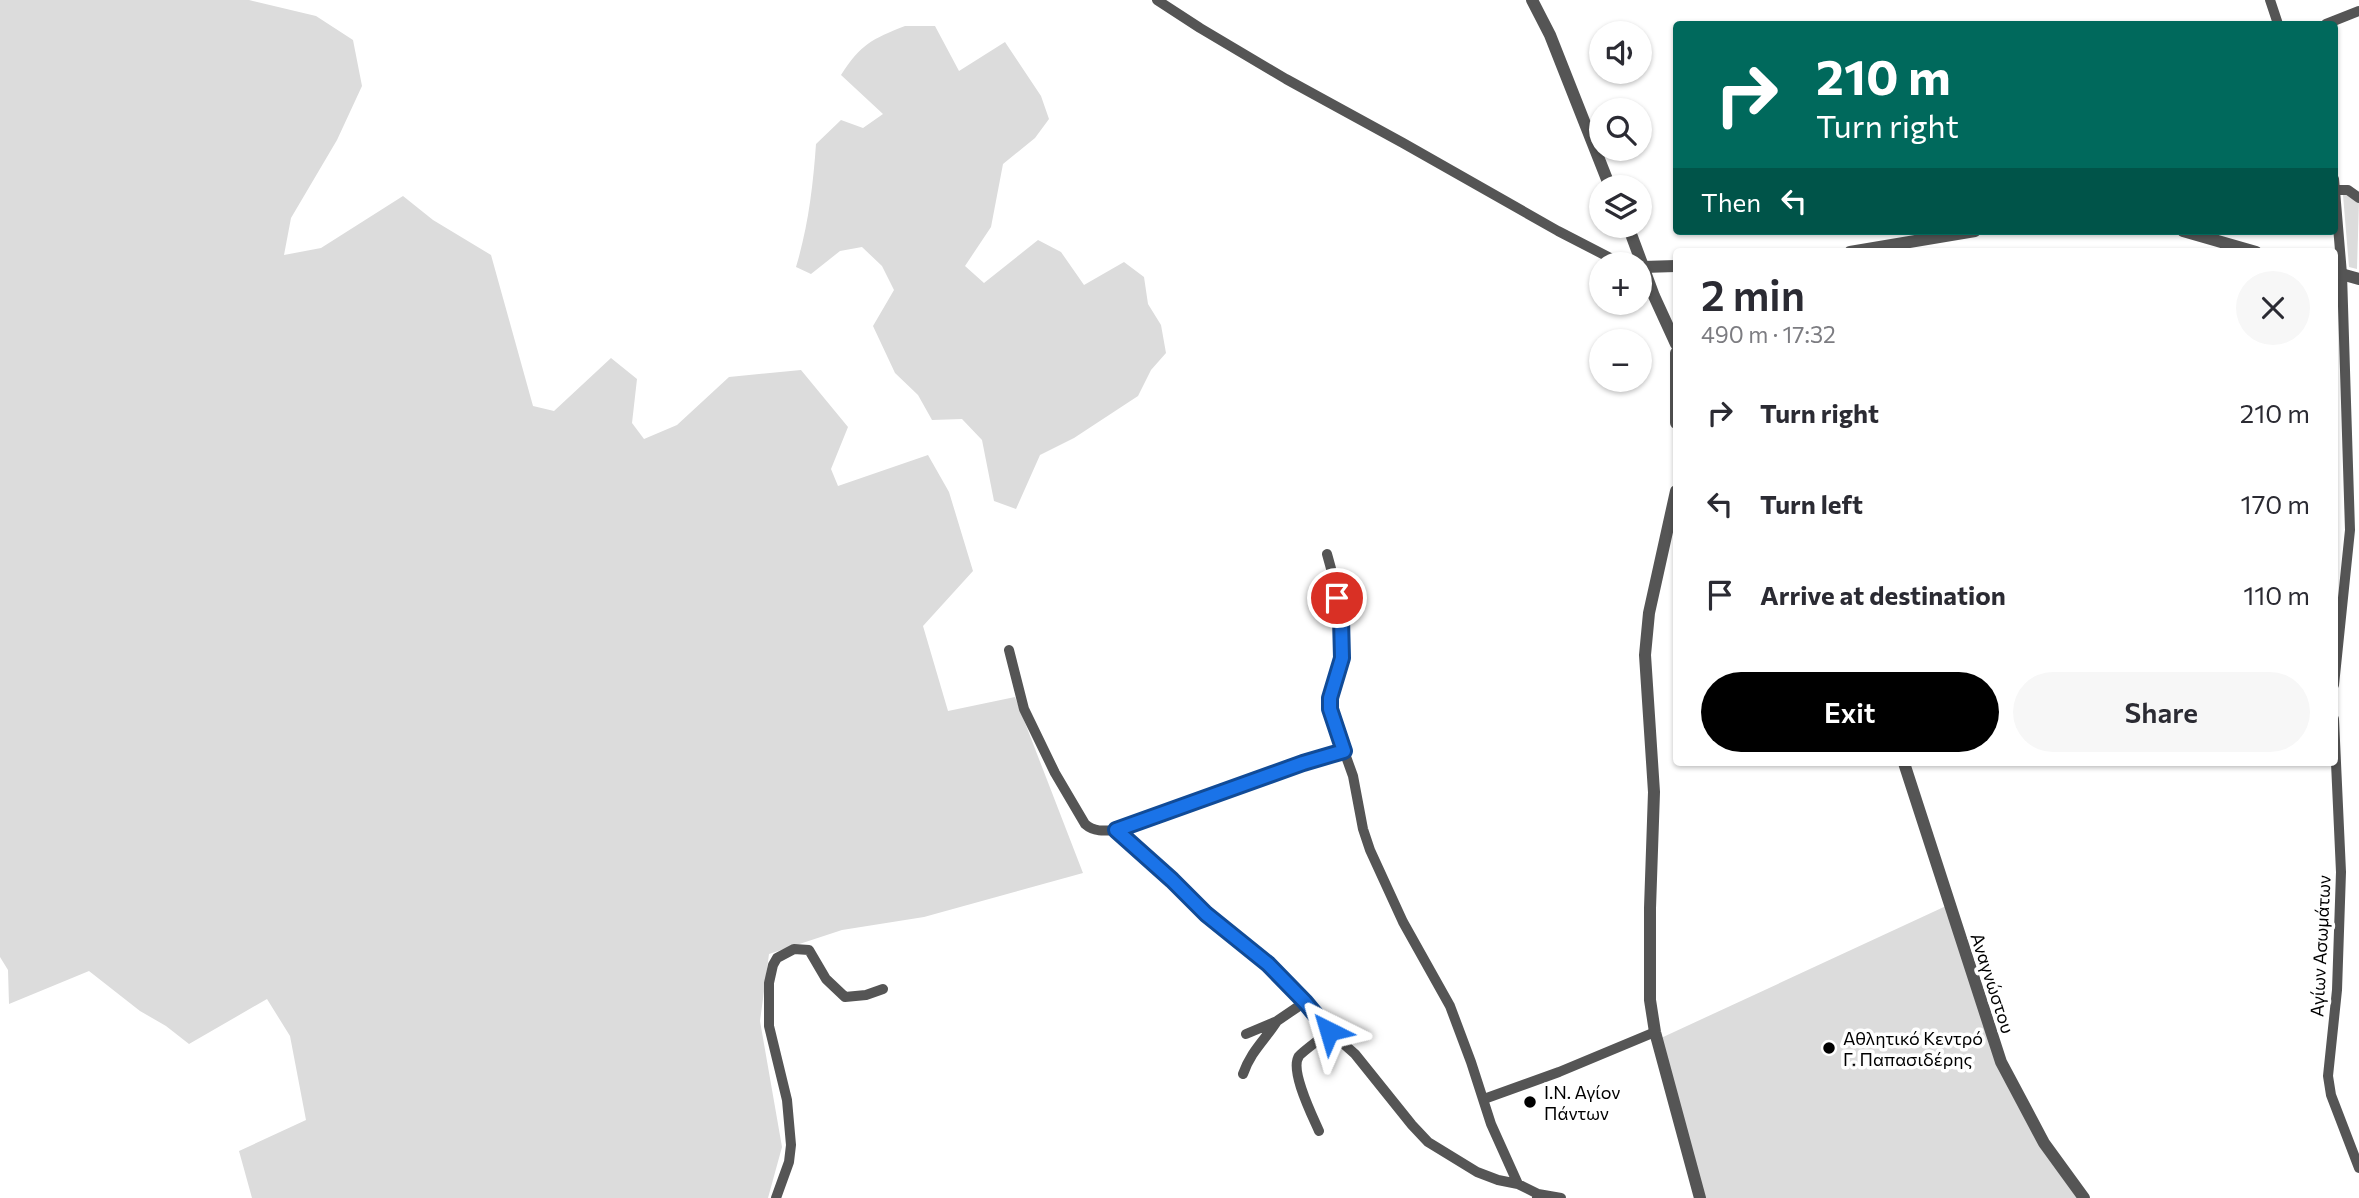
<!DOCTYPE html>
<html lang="en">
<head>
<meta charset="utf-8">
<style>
  :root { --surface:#fff; --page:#f7f7f7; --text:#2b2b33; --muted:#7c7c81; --accent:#000 }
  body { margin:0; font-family:Commissioner,sans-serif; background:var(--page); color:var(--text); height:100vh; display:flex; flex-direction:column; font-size:26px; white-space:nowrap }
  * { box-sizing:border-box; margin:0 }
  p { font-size:23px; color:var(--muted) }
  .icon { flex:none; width:38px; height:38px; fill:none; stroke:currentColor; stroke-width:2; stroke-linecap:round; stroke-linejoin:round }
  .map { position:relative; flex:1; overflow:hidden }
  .drawer { position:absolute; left:1673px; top:248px; width:665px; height:518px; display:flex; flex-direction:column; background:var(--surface); border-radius:7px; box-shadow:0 2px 5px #0004 }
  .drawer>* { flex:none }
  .guide { position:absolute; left:1673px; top:21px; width:665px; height:214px; border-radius:7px; box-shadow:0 2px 5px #0004; background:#00695c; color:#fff; overflow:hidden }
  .controls { position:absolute; left:1589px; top:21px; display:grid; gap:14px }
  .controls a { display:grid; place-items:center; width:63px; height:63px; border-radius:50%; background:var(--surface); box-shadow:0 2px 5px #0004; font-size:35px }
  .pin { position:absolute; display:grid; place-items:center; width:60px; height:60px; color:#fff; margin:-30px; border:4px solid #fff; border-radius:50%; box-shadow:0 2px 7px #0007 }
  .me { position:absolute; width:77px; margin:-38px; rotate:320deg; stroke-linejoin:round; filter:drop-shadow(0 0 5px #0008) }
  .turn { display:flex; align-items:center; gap:24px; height:147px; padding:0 28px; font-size:32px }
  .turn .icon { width:91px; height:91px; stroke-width:2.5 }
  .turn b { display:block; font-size:49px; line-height:60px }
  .then { display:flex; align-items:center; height:66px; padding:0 28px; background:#0003; gap:14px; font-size:26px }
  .round { display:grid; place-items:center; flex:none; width:74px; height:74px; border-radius:37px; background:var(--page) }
  .summary { display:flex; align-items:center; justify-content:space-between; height:119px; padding:0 28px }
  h1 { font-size:42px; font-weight:600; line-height:52px }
  .cta { display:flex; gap:14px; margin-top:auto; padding:14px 28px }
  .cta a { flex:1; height:80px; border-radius:42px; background:var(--accent); color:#fff; font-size:28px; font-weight:600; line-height:80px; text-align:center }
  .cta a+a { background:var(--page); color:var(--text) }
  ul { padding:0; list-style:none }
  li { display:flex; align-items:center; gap:21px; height:91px; padding:0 28px }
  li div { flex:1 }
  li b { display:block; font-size:26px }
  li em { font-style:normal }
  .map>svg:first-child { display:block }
  .green { fill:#dcdcdc }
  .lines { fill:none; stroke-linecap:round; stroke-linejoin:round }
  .minor { stroke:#555; stroke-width:10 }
  .tertiary { stroke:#555; stroke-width:12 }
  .route-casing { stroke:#114b97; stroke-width:18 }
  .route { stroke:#1a73e8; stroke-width:12 }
  .poi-dot { fill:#000; stroke:#fff; stroke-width:2.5 }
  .labels { text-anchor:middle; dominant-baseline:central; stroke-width:7; stroke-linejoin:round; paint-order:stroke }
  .street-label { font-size:18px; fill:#000; stroke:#fff }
  .poi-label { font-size:18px; fill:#000; stroke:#fff; text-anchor:start }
</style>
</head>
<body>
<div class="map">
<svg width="2359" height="1198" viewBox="0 0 2359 1198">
  <rect width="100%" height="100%" fill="#fff"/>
  <path class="green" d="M 0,0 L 249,0 L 316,16 L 353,40 L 362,86 L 337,140 L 291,218 L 284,255 L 321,248 L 403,196 L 433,220 L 491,255 L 533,406 L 554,411 L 611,358 L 637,379 L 632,423 L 644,439 L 677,425 L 729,377 L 801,370 L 848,427 L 831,469 L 838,486 L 928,455 L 949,492 L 973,571 L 923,626 L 948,711 L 1015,697 L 1083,873 L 924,917 L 842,930 L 769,954 L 760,1021 L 782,1147 L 768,1198 L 252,1198 L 239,1151 L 306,1120 L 290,1036 L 267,999 L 189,1044 L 166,1026 L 140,1011 L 89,971 L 9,1004 L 8,970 L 0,957 Z
    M 905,26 L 935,26 L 959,71 L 1005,42 L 1041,96 L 1049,119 L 1035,138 L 1003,164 L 991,227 L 965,266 L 984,283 L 1038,240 L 1061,252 L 1084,285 L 1124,262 L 1144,277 L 1148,304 L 1161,325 L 1166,353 L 1151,370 L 1138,396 L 1074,438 L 1040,455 L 1016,509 L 994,501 L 982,440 L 962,419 L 932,420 L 918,395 L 895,373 L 873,326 L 894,290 L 882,266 L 862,247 L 840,251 L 811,274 L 796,267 C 808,227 813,187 816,144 L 841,120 L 863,128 L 883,114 L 841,75 C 861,44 872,39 905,26 Z
    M 2347,192 L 2359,201 L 2357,269 L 2349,267 L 2343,195 Z
    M 1946,906 L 1997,1058 L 2078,1198 L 1705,1198 L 1661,1038 Z"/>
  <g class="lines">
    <path class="minor" d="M 1157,0 L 1200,28 L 1286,79 L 1403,143 L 1558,231 L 1622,264
      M 2270,0 L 2278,24
      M 2326,24 L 2359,11
      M 2334,179 L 2342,274 L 2350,530 L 2334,685
      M 2336,190 L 2348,190 L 2359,198
      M 1327,554 C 1336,585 1343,618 1343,651 C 1342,668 1332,682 1330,698 C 1327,716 1338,735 1344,751
      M 1009,650 L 1024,709 L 1055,773 L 1085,824 C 1094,832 1104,831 1116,830 L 1172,880 L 1206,914 L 1268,964 L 1296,991 L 1329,1031 L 1355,1054 L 1412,1125 L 1428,1142 L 1477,1172 L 1498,1180 L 1518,1184 L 1538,1194
      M 2334,719 L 2341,872 L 2337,990 L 2328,1076 L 2331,1095 L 2359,1168
      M 1116,830 L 1302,763 L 1344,751 L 1353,776 L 1363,829 L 1370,850 L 1403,922 L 1450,1006 L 1471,1062 L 1491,1124 L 1518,1184
      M 1246,1034 L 1277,1021 L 1305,1002
      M 1243,1074 C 1251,1051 1265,1040 1277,1021
      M 1484,1099 L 1559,1072 L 1655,1032
      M 1319,1131 C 1313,1117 1289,1070 1299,1056 C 1303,1051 1322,1038 1329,1031
      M 776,1198 L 789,1162 L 791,1145 L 787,1100 L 769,1026 L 769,983 L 773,965 L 777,958 L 794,949 L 809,950 L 826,979 L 845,997 L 866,995 L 883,989
      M 1537,1198 L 1538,1194 L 1561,1198"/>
    <path class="tertiary" d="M 1532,0 L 1550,35 L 1610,187
      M 1628,226 L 1654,296 L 1676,344
      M 2183,231 L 2256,252
      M 1850,252 L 1975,231
      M 1643,267 L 1676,266
      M 2334,272 L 2359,279
      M 1676,353 L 1676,423
      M 1676,491 L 1649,613 L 1645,655 L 1654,792 L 1650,908 L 1650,1000 L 1655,1032 L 1700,1198
      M 1904,763 L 2001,1062 L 2044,1143 L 2084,1198"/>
  </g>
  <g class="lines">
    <defs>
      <path id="route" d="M 1329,1031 L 1305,1002 L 1268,964 L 1206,914 L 1172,880 L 1116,830 L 1303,763 L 1344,751 L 1330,709 L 1330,698 L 1342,658 L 1341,618 L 1337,598"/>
    </defs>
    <use href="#route" class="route-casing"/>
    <use href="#route" class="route"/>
  </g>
  <g class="poi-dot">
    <circle cx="1829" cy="1048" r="7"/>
    <circle cx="1530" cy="1102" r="7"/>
  </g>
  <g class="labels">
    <g class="street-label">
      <text transform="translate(2320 946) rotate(-87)">Αγίων Ασωμάτων</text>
      <text transform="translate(1993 983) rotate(72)">Αναγνώστου</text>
    </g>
    <g class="poi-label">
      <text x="1843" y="1038">Αθλητικό Κεντρό<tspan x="1843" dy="21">Γ. Παπασιδέρης</tspan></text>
      <text x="1544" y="1092">Ι.Ν. Αγίον<tspan x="1544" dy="21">Πάντων</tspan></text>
    </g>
  </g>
</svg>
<div class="controls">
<a><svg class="icon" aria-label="sound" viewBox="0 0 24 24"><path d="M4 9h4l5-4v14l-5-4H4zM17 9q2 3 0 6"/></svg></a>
<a><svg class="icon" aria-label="search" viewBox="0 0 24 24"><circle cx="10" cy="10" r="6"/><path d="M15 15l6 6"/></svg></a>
<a><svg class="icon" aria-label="layers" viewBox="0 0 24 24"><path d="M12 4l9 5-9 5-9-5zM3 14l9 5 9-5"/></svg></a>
<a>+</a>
<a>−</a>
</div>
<div class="pin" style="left:1337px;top:598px;background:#d93025"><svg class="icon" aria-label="arrive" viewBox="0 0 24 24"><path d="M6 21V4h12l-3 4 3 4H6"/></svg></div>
<svg class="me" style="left:1329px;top:1031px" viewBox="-20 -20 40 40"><path d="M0-17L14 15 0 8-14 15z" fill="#1a73e8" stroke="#fff" stroke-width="4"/></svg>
<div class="guide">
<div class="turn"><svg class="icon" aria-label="right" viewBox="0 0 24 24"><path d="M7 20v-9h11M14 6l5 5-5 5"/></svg><div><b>210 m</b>Turn right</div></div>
<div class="then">Then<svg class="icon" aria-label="left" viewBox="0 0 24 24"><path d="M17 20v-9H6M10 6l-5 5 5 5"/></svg></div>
</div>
<section class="drawer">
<div class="summary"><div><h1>2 min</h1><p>490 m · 17:32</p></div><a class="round"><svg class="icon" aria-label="close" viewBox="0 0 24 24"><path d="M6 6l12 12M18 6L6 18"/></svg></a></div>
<ul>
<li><svg class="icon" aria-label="right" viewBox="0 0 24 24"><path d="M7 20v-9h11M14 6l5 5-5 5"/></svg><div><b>Turn right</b></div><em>210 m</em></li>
<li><svg class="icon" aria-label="left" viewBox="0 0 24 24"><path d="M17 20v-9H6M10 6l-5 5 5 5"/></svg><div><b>Turn left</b></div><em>170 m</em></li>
<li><svg class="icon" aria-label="arrive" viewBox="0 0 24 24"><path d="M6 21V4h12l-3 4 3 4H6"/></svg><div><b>Arrive at destination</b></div><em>110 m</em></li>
</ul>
<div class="cta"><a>Exit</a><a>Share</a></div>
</section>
</div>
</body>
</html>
